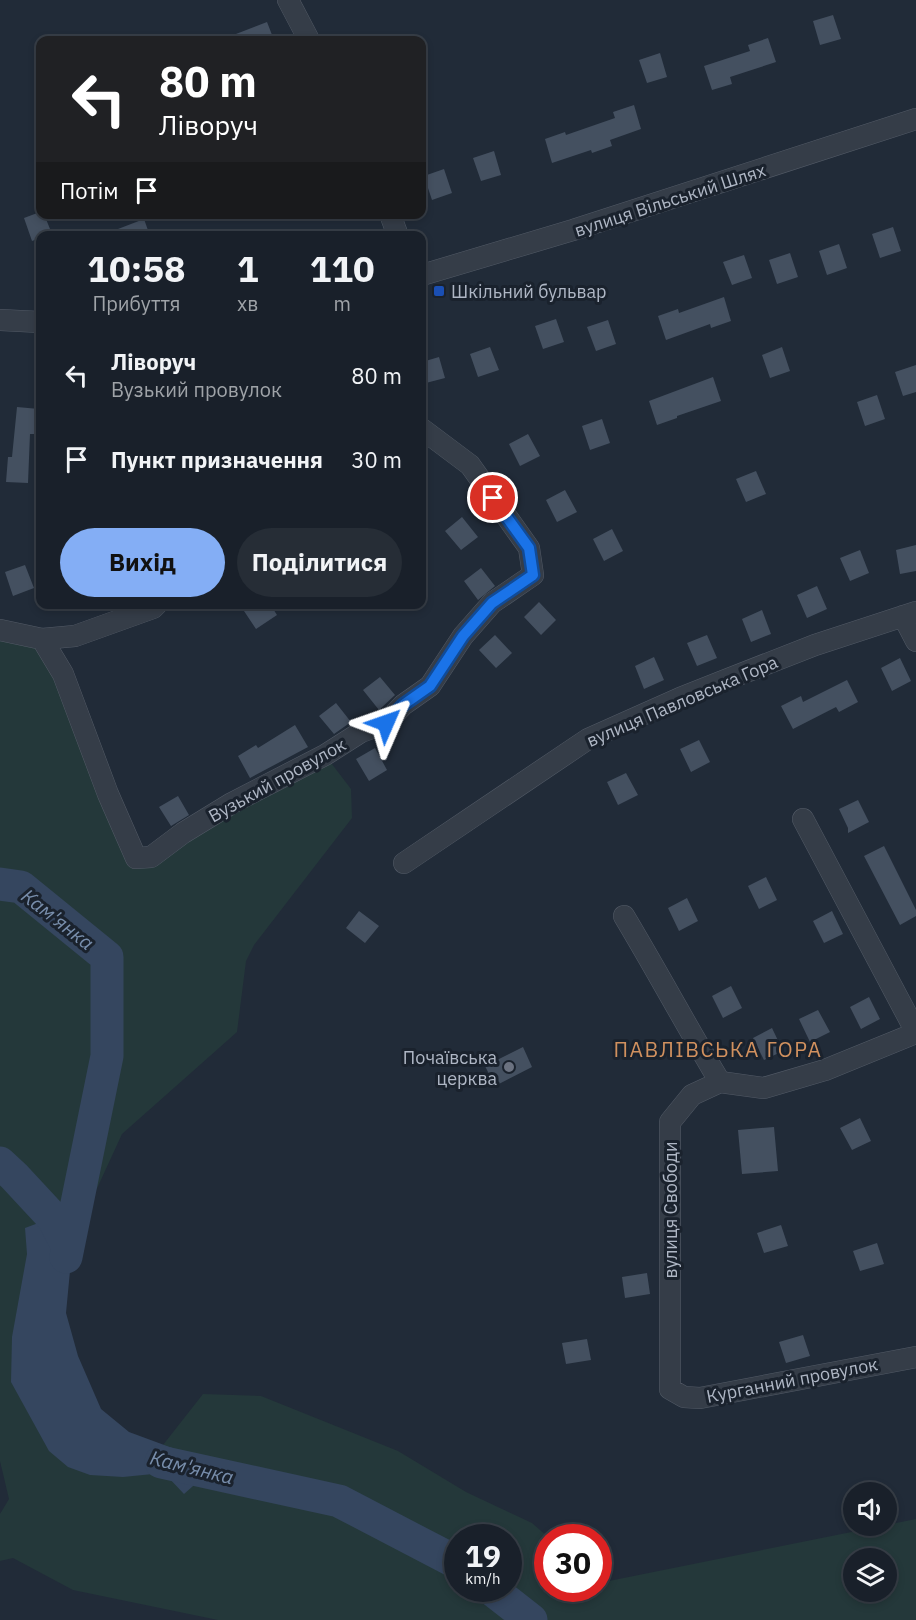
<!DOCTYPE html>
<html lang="uk">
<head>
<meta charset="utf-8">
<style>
  :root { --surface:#19202a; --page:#262d36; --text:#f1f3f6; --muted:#9fa3a8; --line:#373e47; --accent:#84aef5 }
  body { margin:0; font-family:"IBM Plex Sans",sans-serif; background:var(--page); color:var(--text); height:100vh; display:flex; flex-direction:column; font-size:22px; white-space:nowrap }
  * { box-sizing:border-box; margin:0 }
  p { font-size:20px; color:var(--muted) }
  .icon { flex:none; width:33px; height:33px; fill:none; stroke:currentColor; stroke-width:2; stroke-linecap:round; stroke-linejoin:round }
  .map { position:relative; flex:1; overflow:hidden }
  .side { position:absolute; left:36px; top:231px; width:390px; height:378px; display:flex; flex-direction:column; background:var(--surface); border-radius:12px; box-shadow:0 3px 9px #0003,0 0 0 2px var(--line) }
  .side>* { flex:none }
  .guide { position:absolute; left:36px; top:36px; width:390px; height:183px; border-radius:12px; box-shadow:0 3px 9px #0003,0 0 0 2px var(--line); background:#202124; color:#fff; overflow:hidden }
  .fabs { position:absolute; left:843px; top:1482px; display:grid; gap:12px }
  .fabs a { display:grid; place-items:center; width:54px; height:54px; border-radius:50%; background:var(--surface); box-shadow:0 3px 9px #0003,0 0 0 2px var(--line); font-size:30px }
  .speed { position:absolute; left:444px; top:1524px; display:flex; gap:12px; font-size:30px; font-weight:700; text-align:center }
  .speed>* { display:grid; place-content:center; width:78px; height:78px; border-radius:50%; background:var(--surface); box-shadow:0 3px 9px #0003,0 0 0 2px var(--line); line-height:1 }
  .speed small { font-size:15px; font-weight:400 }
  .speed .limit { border:9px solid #d22; background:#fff; color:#111 }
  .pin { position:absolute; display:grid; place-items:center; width:51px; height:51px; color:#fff; margin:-26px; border:3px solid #fff; border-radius:50%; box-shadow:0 2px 6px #0007 }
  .me { position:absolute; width:66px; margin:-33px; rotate:47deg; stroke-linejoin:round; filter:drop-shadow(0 0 4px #0008) }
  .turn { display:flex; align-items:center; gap:21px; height:126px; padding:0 24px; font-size:27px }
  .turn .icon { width:78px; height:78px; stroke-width:2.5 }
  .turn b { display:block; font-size:42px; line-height:51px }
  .then { display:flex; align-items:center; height:57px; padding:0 24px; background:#0003; gap:12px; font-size:22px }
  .eta { display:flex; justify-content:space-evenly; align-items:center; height:102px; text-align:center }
  .eta b { font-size:36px; font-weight:800; line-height:42px }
  .primary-button { display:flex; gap:12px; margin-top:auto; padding:12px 24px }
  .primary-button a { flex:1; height:69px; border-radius:36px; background:var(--accent); color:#111; font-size:24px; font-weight:800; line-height:69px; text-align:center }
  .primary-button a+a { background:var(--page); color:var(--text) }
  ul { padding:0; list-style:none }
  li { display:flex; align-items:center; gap:18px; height:84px; padding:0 24px }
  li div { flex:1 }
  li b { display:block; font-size:22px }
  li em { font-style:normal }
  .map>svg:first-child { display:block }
  .green { fill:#24383a; fill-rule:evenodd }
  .water { fill:#35465f }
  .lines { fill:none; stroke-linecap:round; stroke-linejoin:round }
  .river { stroke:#35465f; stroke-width:33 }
  .building { fill:#445060 }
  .minor-casing { stroke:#525a66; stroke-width:22 }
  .minor { stroke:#353d48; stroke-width:21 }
  .route-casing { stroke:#114b97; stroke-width:15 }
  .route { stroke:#1a73e8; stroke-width:10 }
  .transit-dot { fill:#1a4fb4; stroke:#1a222d; stroke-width:2 }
  .worship-dot { fill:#6b7280; stroke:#1a222d; stroke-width:2 }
  .labels { text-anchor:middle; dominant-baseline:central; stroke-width:6; stroke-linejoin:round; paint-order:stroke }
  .street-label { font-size:18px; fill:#afb7c5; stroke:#1a222d }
  .poi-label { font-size:18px; fill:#afb7c5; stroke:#1a222d; text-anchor:start }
  .water-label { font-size:20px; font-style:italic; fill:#788eac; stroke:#1a222d }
  .quarter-label { font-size:21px; letter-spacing:1.5px; fill:#d1915f; stroke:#1a222d }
</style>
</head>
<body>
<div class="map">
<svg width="916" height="1620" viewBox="0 0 916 1620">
  <rect width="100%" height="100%" fill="#212b38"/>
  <path class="green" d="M 0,630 L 42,639 L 136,858 L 325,755 L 351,789 L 352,818 L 254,945 L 246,961 L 237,1032 L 122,1134 L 94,1195 L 78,1198 L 62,1264 L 48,1411 L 152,1459 L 203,1394 L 261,1396 L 398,1451 L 466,1492 L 532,1523 L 548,1537 L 548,1588 L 598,1588 L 599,1583 L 916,1519 L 916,1620 L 218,1620 L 73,1590 L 13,1558 L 0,1561 L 0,1514 L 9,1499 L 0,1461 ZM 458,1538 L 508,1538 L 508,1588 L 458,1588 ZM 854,1558 L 886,1558 L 886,1592 L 854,1592 Z"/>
  <path class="water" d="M 65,1213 L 84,1213 L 70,1271 L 66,1313 L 78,1356 L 101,1409 L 129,1432 L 175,1449 L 206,1457 L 202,1478 L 184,1494 L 168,1477 L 153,1474 L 123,1477 L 90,1475 L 68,1467 L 49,1451 L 11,1382 L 12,1337 L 27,1254 L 25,1228 Z"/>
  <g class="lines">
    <path class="river" d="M 0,884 L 21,887 L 107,957 L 107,1056 L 66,1257
      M 0,1163 L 14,1176 L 53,1218 L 68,1247
      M 161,1462 L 339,1501 L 458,1563
      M 490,1588 L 531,1620"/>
  </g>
  <path class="building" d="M 833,15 L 841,39 L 820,45 L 813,21 Z
    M 267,22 L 274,40 L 223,40 L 223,39 Z
    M 768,38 L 776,62 L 730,77 L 732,84 L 712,90 L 704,66 L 750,51 L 748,45 Z
    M 660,53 L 667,77 L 647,83 L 639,60 Z
    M 634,105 L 641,129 L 610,140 L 612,146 L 592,153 L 591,150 L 552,163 L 545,139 L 565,132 L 566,135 L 615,118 L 613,112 Z
    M 494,151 L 501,175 L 481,181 L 473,158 Z
    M 444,169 L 452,193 L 432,200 L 424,176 Z
    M 40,212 L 40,214 L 44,214 L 52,234 L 40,236 L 40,238 L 32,241 L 24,218 Z
    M 144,219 L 150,236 L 105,236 L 105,234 Z
    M 893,227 L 901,251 L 880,258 L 872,234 Z
    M 839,244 L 847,268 L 827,275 L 819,251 Z
    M 790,253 L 798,277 L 777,284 L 769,260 Z
    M 744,255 L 752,278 L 732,285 L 723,262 Z
    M 724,297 L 731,321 L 711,328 L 710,324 L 666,340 L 658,316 L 678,309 L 679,313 Z
    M 556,319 L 564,342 L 543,349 L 535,326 Z
    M 608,320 L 616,344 L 596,351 L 587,327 Z
    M 490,347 L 499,370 L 478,377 L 470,354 Z
    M 782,347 L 790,371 L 770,378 L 762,355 Z
    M 439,357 L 445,378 L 422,384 L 422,362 Z
    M 916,365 L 916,392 L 903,396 L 895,372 Z
    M 713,377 L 721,401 L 677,416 L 677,418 L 657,425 L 649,401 Z
    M 877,395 L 885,419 L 865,426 L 857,402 Z
    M 17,407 L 39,409 L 36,434 L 30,434 L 28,483 L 6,482 L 8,457 L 12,457 Z
    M 602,419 L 610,443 L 590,450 L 582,426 Z
    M 528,434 L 540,456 L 520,466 L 509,444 Z
    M 756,471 L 766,494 L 746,502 L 736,479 Z
    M 565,490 L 577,512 L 557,522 L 546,500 Z
    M 462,517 L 478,537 L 461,550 L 445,531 Z
    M 612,529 L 623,551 L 604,561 L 593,539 Z
    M 916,545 L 916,571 L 900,574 L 896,550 Z
    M 860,550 L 869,573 L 850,581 L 840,558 Z
    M 25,565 L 34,588 L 13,596 L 5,572 Z
    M 481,568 L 495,586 L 478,600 L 464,581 Z
    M 817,586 L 827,609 L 807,618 L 797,595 Z
    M 539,602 L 556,620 L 541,635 L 524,617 Z
    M 255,604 L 270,604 L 277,615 L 256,629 L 244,611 Z
    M 762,610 L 771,634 L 751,642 L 742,619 Z
    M 495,635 L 512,653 L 496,668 L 479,650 Z
    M 707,635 L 717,658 L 697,666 L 687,643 Z
    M 654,657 L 664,680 L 644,689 L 635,666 Z
    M 900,658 L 911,681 L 892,691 L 881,668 Z
    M 380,677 L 395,695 L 379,710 L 363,690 Z
    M 847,680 L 858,702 L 839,712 L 836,707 L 793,729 L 781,706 L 801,696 L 803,702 Z
    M 336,703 L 351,722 L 334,734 L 319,716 Z
    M 295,725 L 308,747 L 250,778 L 238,756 L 256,745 L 258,748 Z
    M 699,740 L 710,762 L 691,772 L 680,749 Z
    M 375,748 L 387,770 L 369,781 L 356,759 Z
    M 626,773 L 638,795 L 618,805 L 607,782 Z
    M 178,796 L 189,815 L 171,826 L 159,807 Z
    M 858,800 L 869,822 L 848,833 L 848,828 L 839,809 Z
    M 884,846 L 916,910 L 916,916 L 900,925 L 864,856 Z
    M 766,877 L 777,900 L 759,909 L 748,886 Z
    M 687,898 L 698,921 L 679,931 L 668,908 Z
    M 359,911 L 379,926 L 365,943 L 346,928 Z
    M 832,911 L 843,934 L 824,943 L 813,921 Z
    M 731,986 L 742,1008 L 723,1018 L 712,996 Z
    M 869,997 L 880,1019 L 861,1029 L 850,1007 Z
    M 818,1010 L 830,1032 L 810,1042 L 799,1019 Z
    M 772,1028 L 783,1051 L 764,1060 L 753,1038 Z
    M 523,1047 L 532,1067 L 495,1086 L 485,1066 Z
    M 860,1118 L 871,1141 L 852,1150 L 840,1128 Z
    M 774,1127 L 778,1171 L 742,1174 L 738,1130 Z
    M 781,1225 L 788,1246 L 764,1253 L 757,1233 Z
    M 877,1243 L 884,1264 L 860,1271 L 853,1251 Z
    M 647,1273 L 650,1294 L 625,1298 L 622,1277 Z
    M 803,1335 L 810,1356 L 786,1363 L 779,1342 Z
    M 587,1339 L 591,1360 L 566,1364 L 562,1343 Z"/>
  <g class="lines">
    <defs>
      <path id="minor" d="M 288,0 L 309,40
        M 390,214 L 398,236
        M 422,275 L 573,230 L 916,119
        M 0,320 L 40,322
        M 903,616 L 916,641
        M 0,630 L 42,639 L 63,674 L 108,794 L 136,858 L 151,857 L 183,833 L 232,803 L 325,755 L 361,732 L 386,723 L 403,705 L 430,686 L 463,636 L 492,603 L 533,575 L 529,548 L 470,465 L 422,429
        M 42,639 L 75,636 L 153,608 L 157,604
        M 803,819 L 916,1032
        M 404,863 L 588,739 L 680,698 L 728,679 L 815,645 L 916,612
        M 624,916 C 657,971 687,1027 720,1082
        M 916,1033 L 825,1070 L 764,1088 L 720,1082 L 692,1095 L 670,1122 L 670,1389 L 684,1397 L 700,1398 L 916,1357"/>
    </defs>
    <use href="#minor" class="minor-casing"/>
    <use href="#minor" class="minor"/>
  </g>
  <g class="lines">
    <defs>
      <path id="route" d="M 386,723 L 403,705 L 430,686 L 463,636 L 492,603 L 533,575 L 529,548 L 493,498"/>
    </defs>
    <use href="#route" class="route-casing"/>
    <use href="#route" class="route"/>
  </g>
  <rect class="transit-dot" x="433" y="285" width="12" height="12" rx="3"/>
  <circle class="worship-dot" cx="509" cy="1067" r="6"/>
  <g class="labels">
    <g class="street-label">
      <text transform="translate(670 200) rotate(-18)">вулиця Вільський Шлях</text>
      <text transform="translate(682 701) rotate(-23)">вулиця Павловська Гора</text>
      <text transform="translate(277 780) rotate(-29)">Вузький провулок</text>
      <text transform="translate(670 1210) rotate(-90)">вулиця Свободи</text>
      <text transform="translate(792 1380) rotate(-11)">Курганний провулок</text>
    </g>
    <g class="poi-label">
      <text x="451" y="291">Шкільний бульвар</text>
      <text x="497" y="1057" text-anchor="end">Почаївська<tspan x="497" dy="21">церква</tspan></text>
    </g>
    <g class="water-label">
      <text transform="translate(58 919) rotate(38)">Кам'янка</text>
      <text transform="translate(192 1467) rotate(14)">Кам'янка</text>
    </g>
    <g class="quarter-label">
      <text x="718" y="1049">ПАВЛІВСЬКА ГОРА</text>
    </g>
  </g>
</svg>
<div class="fabs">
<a><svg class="icon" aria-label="sound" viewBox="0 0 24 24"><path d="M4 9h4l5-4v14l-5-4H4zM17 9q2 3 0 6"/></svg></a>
<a><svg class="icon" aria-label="layers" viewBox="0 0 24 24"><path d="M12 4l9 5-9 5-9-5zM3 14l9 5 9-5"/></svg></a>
</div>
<div class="speed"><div>19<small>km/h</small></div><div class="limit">30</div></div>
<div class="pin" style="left:493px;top:498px;background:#d93025"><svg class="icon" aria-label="arrive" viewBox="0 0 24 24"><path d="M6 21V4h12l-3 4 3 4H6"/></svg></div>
<svg class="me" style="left:386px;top:723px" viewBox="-20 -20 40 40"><path d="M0-17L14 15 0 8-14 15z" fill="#1a73e8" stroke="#fff" stroke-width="4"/></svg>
<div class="guide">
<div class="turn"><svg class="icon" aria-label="left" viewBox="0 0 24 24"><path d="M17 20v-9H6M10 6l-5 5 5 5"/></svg><div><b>80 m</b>Ліворуч</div></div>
<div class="then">Потім<svg class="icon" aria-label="arrive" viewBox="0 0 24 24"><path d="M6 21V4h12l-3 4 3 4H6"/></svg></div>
</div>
<section class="side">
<div class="eta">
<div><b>10:58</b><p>Прибуття</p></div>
<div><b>1</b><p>хв</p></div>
<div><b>110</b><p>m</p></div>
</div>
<ul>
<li><svg class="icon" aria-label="left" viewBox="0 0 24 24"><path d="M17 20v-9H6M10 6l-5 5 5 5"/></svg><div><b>Ліворуч</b><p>Вузький провулок</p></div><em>80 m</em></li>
<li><svg class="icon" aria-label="arrive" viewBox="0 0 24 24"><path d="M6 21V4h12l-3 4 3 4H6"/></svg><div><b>Пункт призначення</b></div><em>30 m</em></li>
</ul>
<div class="primary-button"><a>Вихід</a><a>Поділитися</a></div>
</section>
</div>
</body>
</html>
